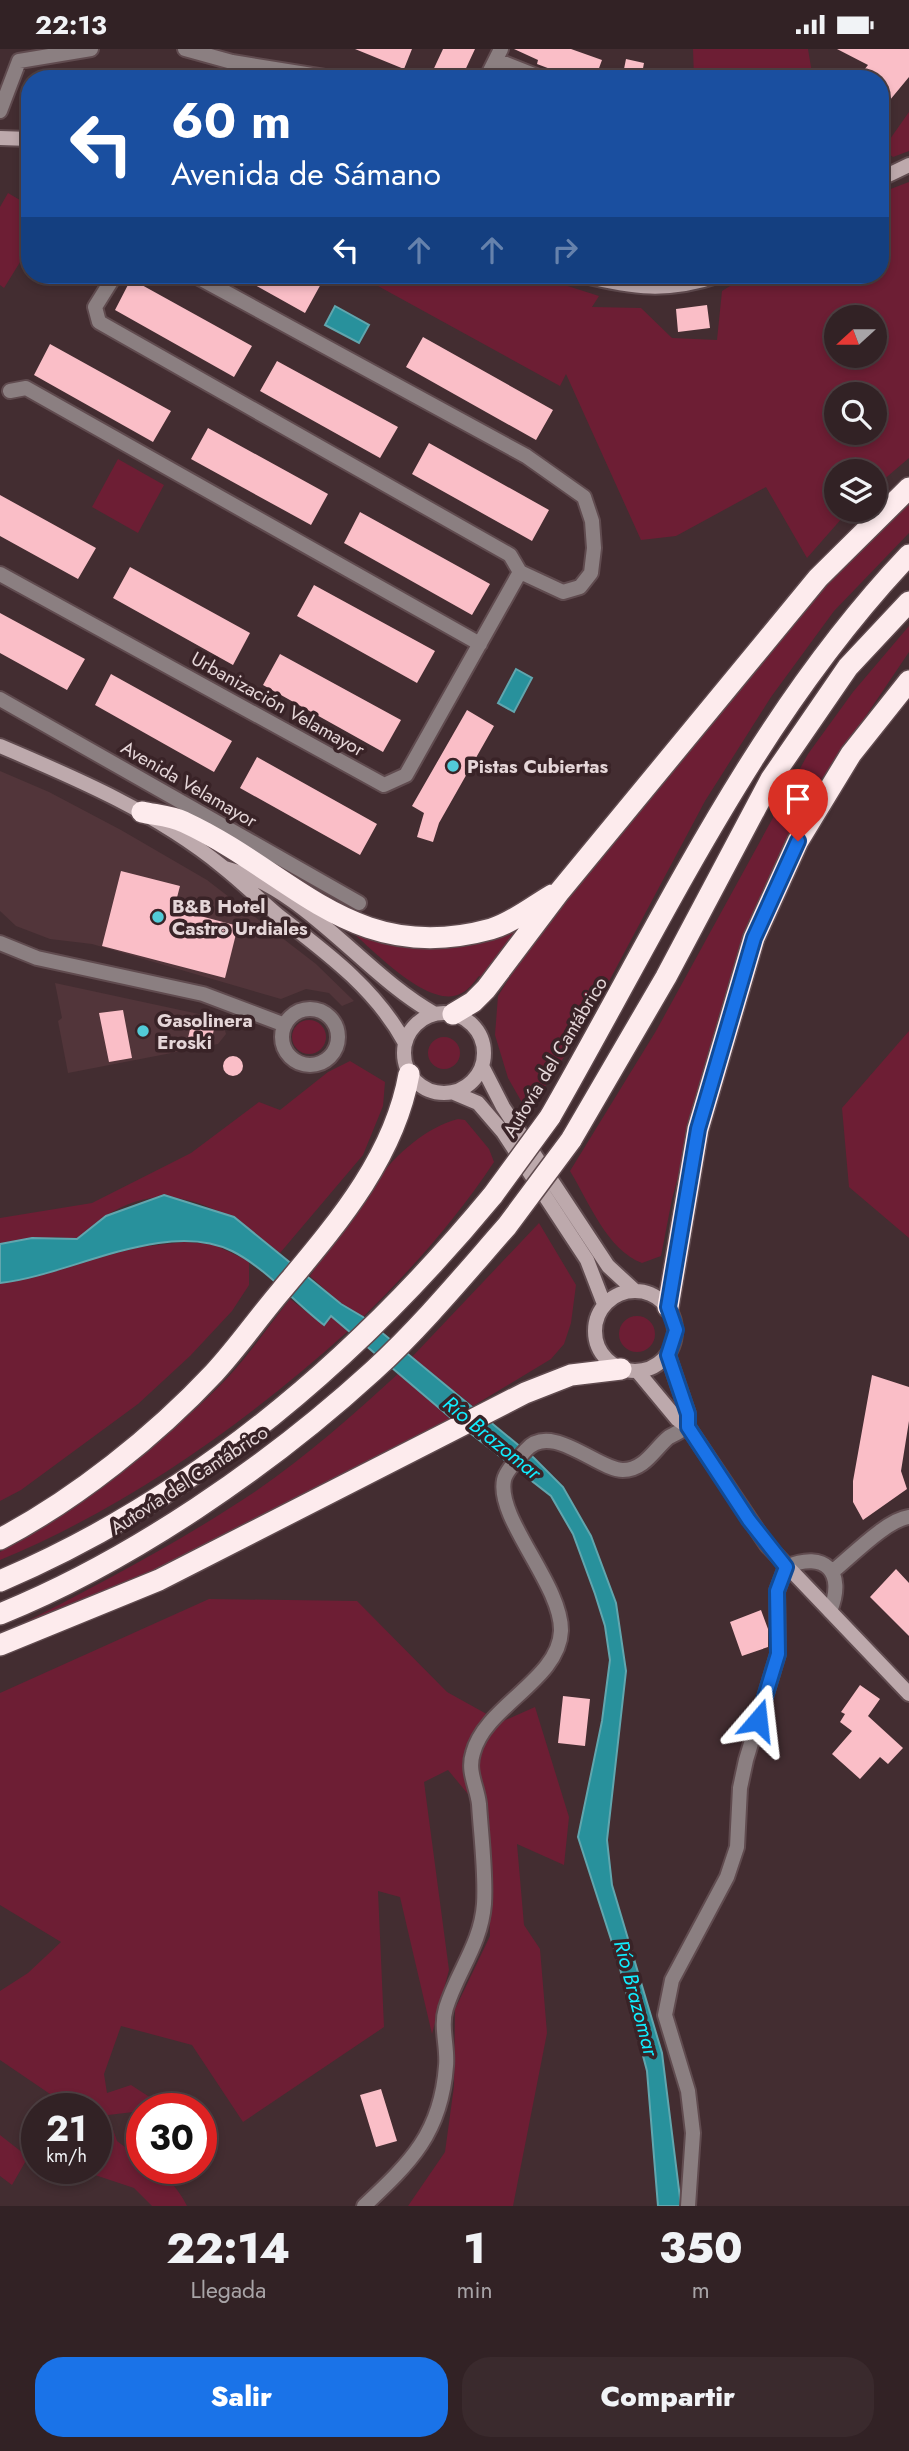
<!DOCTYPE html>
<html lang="es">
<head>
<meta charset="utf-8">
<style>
  :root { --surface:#322225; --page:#3a2a2d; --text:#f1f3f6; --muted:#a8a4a7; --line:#4d3f42; --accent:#1a73e8 }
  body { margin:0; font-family:Jost,sans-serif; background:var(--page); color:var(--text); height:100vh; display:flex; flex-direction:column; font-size:26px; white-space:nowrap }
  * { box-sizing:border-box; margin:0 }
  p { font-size:23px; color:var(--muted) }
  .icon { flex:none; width:38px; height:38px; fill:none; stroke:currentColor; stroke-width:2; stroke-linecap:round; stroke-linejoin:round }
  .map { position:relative; height:2157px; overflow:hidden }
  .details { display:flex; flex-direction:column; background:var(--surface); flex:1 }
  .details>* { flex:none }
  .top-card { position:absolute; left:21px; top:21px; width:868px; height:214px; border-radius:28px; box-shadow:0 4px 10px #0003,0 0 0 2px var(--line); background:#1a4fa0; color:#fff; overflow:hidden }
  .needle { width:46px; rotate:249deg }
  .tools { position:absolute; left:824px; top:256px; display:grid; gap:14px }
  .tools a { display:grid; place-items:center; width:63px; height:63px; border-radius:50%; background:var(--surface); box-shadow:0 4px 10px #0003,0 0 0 2px var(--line); font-size:35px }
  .speed { position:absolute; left:21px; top:2044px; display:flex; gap:14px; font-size:35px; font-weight:700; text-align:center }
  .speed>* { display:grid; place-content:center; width:91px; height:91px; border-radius:50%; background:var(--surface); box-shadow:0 4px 10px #0003,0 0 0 2px var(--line); line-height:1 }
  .speed small { font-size:18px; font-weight:400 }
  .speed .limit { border:10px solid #d22; background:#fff; color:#111 }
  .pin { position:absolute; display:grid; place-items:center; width:60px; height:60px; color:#fff; margin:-72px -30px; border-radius:50% 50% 50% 0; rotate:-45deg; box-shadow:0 0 7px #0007 }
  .pin .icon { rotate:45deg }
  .me { position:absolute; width:77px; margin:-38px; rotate:17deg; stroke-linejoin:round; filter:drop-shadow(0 0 5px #0008) }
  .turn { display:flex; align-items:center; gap:24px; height:147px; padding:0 35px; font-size:32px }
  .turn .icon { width:91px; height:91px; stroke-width:2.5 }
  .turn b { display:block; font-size:49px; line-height:60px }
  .lanes { display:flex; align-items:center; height:66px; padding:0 35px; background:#0003; justify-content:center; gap:35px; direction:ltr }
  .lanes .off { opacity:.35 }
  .eta { display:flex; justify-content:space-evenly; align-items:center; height:119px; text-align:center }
  .eta b { font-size:42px; font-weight:800; line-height:49px }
  .primary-button { display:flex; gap:14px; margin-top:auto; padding:14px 35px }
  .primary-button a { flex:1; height:80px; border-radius:28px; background:var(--accent); color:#fff; font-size:28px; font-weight:800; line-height:80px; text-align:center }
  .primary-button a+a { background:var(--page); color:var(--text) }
  .status { display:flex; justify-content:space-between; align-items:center; height:49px; padding:0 35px; background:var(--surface); direction:ltr }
  .status svg { height:19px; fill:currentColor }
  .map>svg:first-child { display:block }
  .built { fill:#52353a }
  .green { fill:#6d1e34; fill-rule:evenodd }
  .water { fill:#28919c; stroke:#61a6ae; stroke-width:2 }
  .building { fill:#fabec7 }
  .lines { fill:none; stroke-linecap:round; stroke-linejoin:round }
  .street-casing { stroke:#604b4f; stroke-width:18 }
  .secondary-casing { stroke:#604b4f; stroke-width:18 }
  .highway-casing { stroke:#604b4f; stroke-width:24 }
  .street { stroke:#8b7f81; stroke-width:14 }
  .secondary { stroke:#bda9ac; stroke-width:14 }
  .highway { stroke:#fdebed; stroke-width:21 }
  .highway-bridge-casing { stroke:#604b4f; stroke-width:24; stroke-linecap:butt }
  .highway-bridge { stroke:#fdebed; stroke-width:21 }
  .route-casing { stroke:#114b97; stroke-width:18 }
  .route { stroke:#1a73e8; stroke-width:12 }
  .poi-dot { fill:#52cbd8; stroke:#392327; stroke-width:2.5 }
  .labels { text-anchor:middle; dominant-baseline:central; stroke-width:7; stroke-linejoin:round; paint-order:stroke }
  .street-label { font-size:19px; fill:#e5d6d8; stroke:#392327 }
  .poi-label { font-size:19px; font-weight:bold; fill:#e5d6d8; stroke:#392327; text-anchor:start }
  .water-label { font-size:21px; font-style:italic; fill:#11edff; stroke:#392327 }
</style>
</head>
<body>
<div class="status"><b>22:13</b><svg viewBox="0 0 49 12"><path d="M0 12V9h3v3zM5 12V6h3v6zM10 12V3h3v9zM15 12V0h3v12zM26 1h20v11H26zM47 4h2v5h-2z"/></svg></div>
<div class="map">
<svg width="909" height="2157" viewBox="0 0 909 2157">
  <rect width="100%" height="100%" fill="#432d31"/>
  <path class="built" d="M 0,722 L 49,743 L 121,781 L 207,831 L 316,915 L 354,952 L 342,957 L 329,944 L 306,940 L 281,950 L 92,895 L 50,890 L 16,877 L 0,862 Z
    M 55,934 L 222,970 L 226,985 L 218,995 L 68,1024 L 58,972 L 62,969 Z"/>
  <path class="green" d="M 693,0 L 808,0 L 813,30 L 694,30 Z
    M 909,63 L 909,102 L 893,108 L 883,100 Z
    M 909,133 L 909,409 L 875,438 L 875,422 L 836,422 L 836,460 L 850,460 L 807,509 L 766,438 L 676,487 L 641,491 L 566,325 L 560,337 L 358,226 L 533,226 L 599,247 L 592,258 L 641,259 L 672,289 L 717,291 L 722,242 L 748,226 L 880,226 L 880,144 ZM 836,268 L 875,268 L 875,306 L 836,306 ZM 836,345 L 875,345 L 875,383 L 836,383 Z
    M 8,144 L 30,157 L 30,197 L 4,239 L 0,236 L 0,158 Z
    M 118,410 L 164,436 L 138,484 L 92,458 Z
    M 909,451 L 909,484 L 834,562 L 771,648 L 705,752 L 591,966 L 528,1064 L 508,1029 L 495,986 L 498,947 L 539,882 L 790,571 Z
    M 909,577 L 909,603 L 822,732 L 774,822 L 738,907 L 672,1150 L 661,1207 L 642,1214 C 607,1201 589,1153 570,1122 L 656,982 L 808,705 L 853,643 Z
    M 523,875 L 484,930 L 479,927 C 474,933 468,942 460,945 C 429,960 374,902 352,883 C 416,907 461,902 523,875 Z
    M292 988a17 17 0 1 1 34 0a17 17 0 1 1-34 0Z
    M 909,982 L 909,1189 L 849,1138 L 842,1059 Z
    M428 1004a16 16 0 1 1 32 0a16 16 0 1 1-32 0Z
    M 350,1012 L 385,1033 L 383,1057 L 363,1106 L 280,1204 C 229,1163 170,1124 106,1167 C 96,1173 87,1183 77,1190 L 56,1188 L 0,1195 L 0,1169 L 92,1154 L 191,1104 L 259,1053 L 280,1061 L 328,1023 Z
    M 458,1070 L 465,1071 L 489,1100 L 494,1113 C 457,1169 411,1221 363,1268 L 341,1255 L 310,1227 C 348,1173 391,1088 458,1070 Z
    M 539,1174 L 576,1236 L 571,1274 L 564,1295 L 551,1310 L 473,1357 L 412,1308 Z
    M 184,1193 L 212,1195 L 249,1212 L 249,1236 L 232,1262 L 190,1307 L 138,1355 L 21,1441 L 0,1452 L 0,1234 L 140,1198 Z
    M 290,1250 L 324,1276 L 331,1267 L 348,1282 C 246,1374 128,1458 0,1511 L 0,1503 C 82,1450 163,1397 230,1326 C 252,1302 270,1275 290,1250 Z
    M619 1285a18 18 0 1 1 36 0a18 18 0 1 1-36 0Z
    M 400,1323 L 452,1370 L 130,1536 L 10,1581 C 94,1538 177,1495 256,1442 C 307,1407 354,1365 400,1323 Z
    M 209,1550 L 357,1552 L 447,1643 L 501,1673 L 535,1658 L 569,1768 L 564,1816 L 517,1795 L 524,1876 L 540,1900 L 547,1984 L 513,2157 L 408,2157 L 445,2103 L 454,2037 L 455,1960 L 490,1887 L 487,1768 L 448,1721 L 424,1733 L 449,1921 L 432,1985 L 400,1848 L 378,1842 L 384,1978 L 243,2073 L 192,1996 L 121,1977 L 104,2025 L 107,2044 L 131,2036 L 151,2049 L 142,2062 L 108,2066 L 117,2092 L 142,2111 L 142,2119 C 162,2119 179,2140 187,2157 L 152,2157 L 134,2139 L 80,2121 L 96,2119 L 96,2060 L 66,2060 L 50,2045 L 0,2011 L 0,1942 L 28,1924 L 61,1893 L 0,1856 L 0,1644 Z
    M 0,2086 L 28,2108 L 12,2136 L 0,2127 Z"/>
  <path class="water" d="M 335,257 L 369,276 L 359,294 L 325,276 Z
    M 516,620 L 532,629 L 514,663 L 498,654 Z
    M 164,1146 L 234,1168 L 341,1255 L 363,1268 L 534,1409 L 563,1438 L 591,1487 L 616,1554 L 626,1622 L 607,1791 L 612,1836 L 662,2004 L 681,2157 L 658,2157 L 647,2022 L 618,1912 L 578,1788 L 602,1672 L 610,1611 L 605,1577 L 595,1545 L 573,1485 L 551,1447 L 452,1370 L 331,1267 L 324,1276 C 294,1253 266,1219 232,1202 C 165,1169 69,1227 0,1234 L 0,1195 L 32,1189 L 77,1190 L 106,1167 Z"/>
  <path class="building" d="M 355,0 L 412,0 L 404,20 Z
    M 443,0 L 475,0 L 461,30 L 429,30 Z
    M 514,0 L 571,0 L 602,11 L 595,30 L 577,30 L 537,15 L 538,11 Z
    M 837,0 L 909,0 L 909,28 L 880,63 L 880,30 L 857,30 L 868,16 Z
    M 626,10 L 644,14 L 641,30 L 622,30 Z
    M 237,226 L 309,226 L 322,233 L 305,264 Z
    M 131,230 L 252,297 L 234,328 L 115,261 Z
    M 707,256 L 710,279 L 678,283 L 676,260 Z
    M 423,288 L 553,361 L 536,391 L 406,318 Z
    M 50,295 L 171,362 L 153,393 L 34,326 Z
    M 277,312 L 398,378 L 380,409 L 260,342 Z
    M 208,379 L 328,445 L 311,476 L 191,410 Z
    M 429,394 L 549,461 L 532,492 L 412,425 Z
    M 0,446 L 96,499 L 78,530 L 0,487 Z
    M 360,463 L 490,535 L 472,566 L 344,494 Z
    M 130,518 L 250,584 L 233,616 L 113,549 Z
    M 314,536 L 435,602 L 417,634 L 297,567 Z
    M 0,564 L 85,610 L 67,641 L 0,604 Z
    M 280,605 L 401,671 L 383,703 L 263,636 Z
    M 111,625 L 232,692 L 214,723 L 95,656 Z
    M 467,661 L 494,677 L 439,774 L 433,793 L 417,788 L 424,764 L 412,757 Z
    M 257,708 L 377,775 L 360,806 L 240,739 Z
    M 121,822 L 180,837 L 174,860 L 238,877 L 225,929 L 102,897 Z
    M 123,961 L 132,1009 L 109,1013 L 99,964 Z
    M 191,976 L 214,980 L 211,994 L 188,989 Z
    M223 1017a10 10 0 1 1 20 0a10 10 0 1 1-20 0Z
    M 872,1326 L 909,1338 L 909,1372 L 901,1422 L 907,1440 L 863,1471 L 853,1453 L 853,1432 Z
    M 896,1520 L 909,1534 L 909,1587 L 870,1548 Z
    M 761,1561 L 768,1580 L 768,1598 L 742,1607 L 730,1573 Z
    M 860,1636 L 880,1650 L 868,1667 L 903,1699 L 888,1715 L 880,1708 L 860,1730 L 832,1705 L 852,1682 L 840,1673 L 845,1665 L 841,1663 Z
    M 563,1647 L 590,1650 L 585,1697 L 558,1694 Z
    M 381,2040 L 397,2092 L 376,2098 L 360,2046 Z"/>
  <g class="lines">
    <defs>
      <path id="street" d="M 185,0 L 232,13 L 337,30
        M 496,11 L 544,30
        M 486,30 L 501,0
        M 0,62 L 19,12 L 91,0
        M 194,226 L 526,407 L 584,448 L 592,472 L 594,499 L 591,524 L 580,538 L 563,543 L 520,523
        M 10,342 L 26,339 L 480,595
        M 0,525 L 384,736 L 406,726 L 520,523 L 510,506 L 99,273 L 95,258 L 115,226
        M 0,650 L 359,854
        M 0,894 L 37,909 L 203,945 L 285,976
        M282 988a28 28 0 1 1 56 0a28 28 0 1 1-56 0Z
        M 832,1523 C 851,1508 886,1471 909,1468
        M 364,2157 C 411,2113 441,2084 446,2017 C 448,1998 440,1978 446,1959 C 457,1923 481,1895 484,1855 C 486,1824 481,1787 479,1755 C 477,1737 467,1723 473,1704 C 485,1657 559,1631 561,1582 C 562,1536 496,1470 504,1431 C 506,1421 519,1409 526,1401 C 551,1372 598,1421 623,1421 C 645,1421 655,1399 669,1388 C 675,1385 682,1381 688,1378
        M 688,2157 L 693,2084 L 688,2042 L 665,1966 L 672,1931 L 727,1828 L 737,1798 L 740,1739 L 746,1711 L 778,1605 L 777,1542 L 786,1518 C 825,1501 846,1523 830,1562"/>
      <path id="secondary" d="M 0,89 L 30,90
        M 880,130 L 909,116
        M 581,226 C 633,239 668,244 720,226
        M 0,697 C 78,730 157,764 223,818 C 242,833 260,851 279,867 C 327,904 376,940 405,994
        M 225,819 C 306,839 363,925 435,965
        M404 1004a40 40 0 1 1 80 0a40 40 0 1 1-80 0Z
        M 482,1017 L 503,1058 L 608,1217 L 634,1241
        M 452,1043 L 478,1054 L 503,1083 L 587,1211 L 604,1255
        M595 1282a40 40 0 1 1 80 0a40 40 0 1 1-80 0Z
        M 668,1306 L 688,1365 L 688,1378
        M 638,1323 L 677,1370 L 688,1378 L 767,1496 L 909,1645"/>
      <path id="highway" d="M 142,763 C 155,766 172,767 184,773 C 294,824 353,918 491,880 C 512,874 533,857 552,846
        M 453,965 L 473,953 L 486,940 L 560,842 L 818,529 L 909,439
        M 550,1068 C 661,875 754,669 909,506
        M 571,1091 L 666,928 L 771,730 L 848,618 L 909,553
        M 668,1258 L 698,1080 L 754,889 L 798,792 L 851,705 L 909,632
        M 0,1490 C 76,1450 155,1387 214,1324 C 238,1298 258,1269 281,1242 C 335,1177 394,1110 409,1025
        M 0,1532 C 195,1449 359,1308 493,1146
        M 0,1565 C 131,1512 269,1417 373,1322 C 421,1278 464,1226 507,1177
        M 0,1596 L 159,1531 L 525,1344 L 571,1326 L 621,1320"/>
    </defs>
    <use href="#street" class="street-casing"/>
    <use href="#secondary" class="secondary-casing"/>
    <use href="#highway" class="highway-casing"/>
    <use href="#street" class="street"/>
    <use href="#secondary" class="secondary"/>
    <use href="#highway" class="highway"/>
    <defs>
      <path id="highway-bridge" d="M 493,1146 L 550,1068
        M 507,1177 L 571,1091"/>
    </defs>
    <use href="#highway-bridge" class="highway-bridge-casing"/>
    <use href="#highway-bridge" class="highway-bridge"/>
  </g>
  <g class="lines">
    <defs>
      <path id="route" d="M 758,1671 L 778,1605 L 777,1542 L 786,1518 L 749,1471 L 688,1378 L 688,1365 L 668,1306 L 676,1281 L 668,1258 L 698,1080 L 754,889 L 798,792"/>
    </defs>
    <use href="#route" class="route-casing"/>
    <use href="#route" class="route"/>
  </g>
  <g class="poi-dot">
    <circle cx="453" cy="717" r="7"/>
    <circle cx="158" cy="868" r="7"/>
    <circle cx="143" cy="982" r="7"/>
  </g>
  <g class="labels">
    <g class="street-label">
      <text transform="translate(278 655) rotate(29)">Urbanización Velamayor</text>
      <text transform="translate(189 735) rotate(30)">Avenida Velamayor</text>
      <text transform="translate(555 1008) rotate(-59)">Autovía del Cantábrico</text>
      <text transform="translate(189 1431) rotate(-33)">Autovía del Cantábrico</text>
    </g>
    <g class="poi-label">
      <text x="467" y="717">Pistas Cubiertas</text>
      <text x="172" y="857">B&amp;B Hotel<tspan x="172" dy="22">Castro Urdiales</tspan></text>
      <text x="157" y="971">Gasolinera<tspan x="157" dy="22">Eroski</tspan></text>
    </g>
    <g class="water-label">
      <text transform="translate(492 1389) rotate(39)">Río Brazomar</text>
      <text transform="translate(636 1949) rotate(75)">Río Brazomar</text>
    </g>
  </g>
</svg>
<div class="tools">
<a><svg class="needle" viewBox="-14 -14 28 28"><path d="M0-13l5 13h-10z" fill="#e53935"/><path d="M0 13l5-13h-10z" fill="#a8a4a7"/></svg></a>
<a><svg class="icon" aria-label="search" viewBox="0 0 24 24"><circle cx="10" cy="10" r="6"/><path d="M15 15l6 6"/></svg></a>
<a><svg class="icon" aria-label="layers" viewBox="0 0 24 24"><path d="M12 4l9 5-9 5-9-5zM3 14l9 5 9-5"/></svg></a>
</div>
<div class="speed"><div>21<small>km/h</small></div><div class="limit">30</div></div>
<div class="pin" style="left:798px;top:792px;background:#d93025"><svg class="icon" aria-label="arrive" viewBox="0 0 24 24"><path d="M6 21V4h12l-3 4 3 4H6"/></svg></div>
<svg class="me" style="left:758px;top:1671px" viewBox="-20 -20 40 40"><path d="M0-17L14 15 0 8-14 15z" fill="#1a73e8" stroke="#fff" stroke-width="4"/></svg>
<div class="top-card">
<div class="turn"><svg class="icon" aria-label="left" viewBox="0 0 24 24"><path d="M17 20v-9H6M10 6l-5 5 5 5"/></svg><div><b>60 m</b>Avenida de Sámano</div></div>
<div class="lanes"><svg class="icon" aria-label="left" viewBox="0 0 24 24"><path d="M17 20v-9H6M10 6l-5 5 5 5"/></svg><svg class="icon off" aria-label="ahead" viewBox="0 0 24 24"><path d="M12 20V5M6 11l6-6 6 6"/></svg><svg class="icon off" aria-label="ahead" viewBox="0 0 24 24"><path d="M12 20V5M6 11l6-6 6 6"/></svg><svg class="icon off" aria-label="right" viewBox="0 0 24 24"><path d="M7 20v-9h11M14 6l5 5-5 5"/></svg></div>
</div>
</div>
<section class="details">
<div class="eta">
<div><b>22:14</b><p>Llegada</p></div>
<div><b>1</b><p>min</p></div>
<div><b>350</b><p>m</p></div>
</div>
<div class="primary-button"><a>Salir</a><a>Compartir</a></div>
</section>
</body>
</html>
